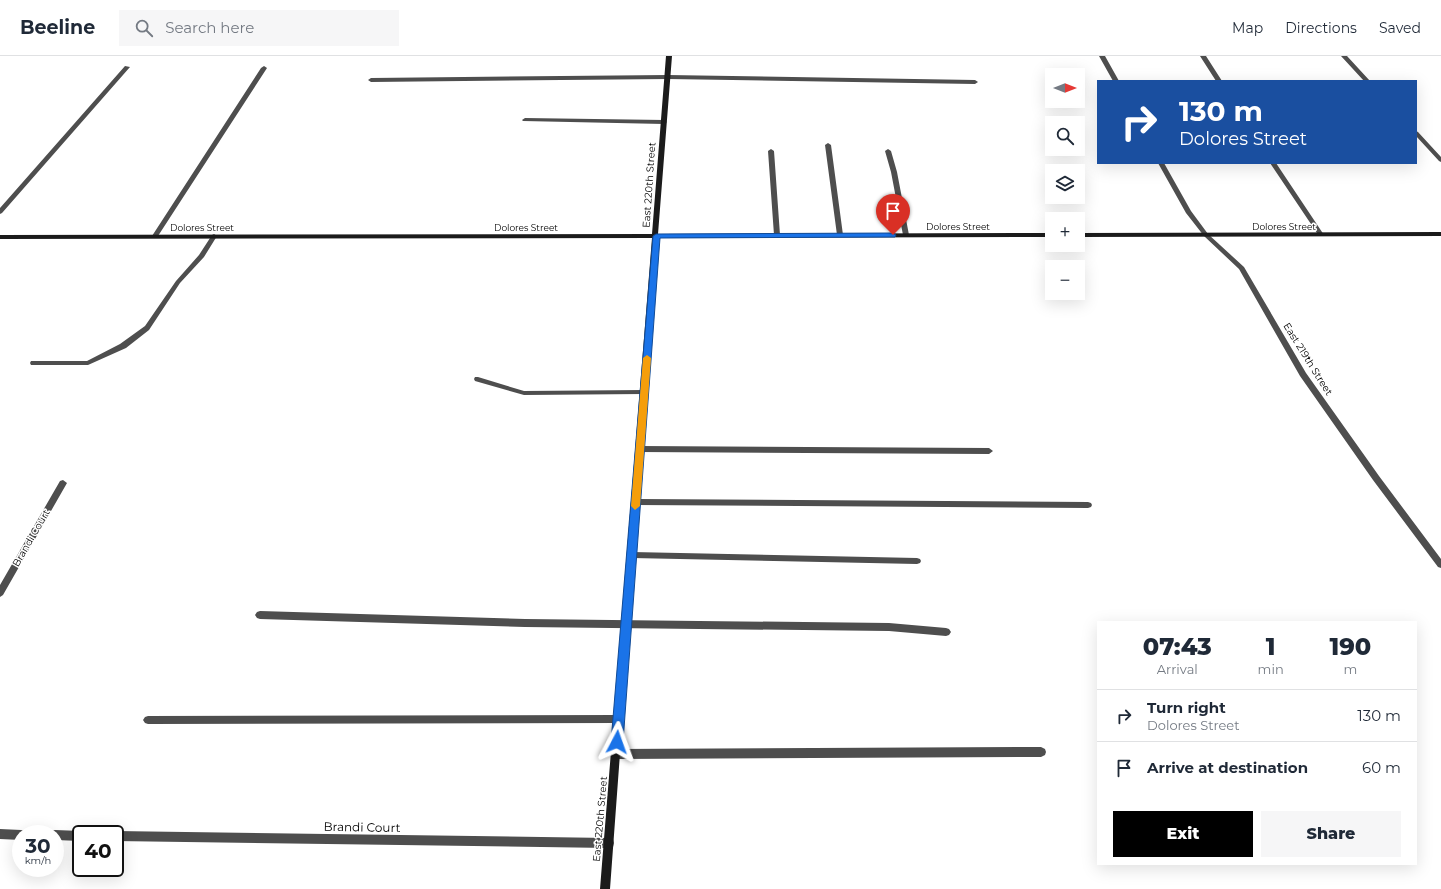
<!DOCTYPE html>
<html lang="en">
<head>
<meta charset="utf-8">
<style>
  :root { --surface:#fff; --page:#f6f6f7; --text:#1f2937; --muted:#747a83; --line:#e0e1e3; --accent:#000 }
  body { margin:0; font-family:Montserrat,sans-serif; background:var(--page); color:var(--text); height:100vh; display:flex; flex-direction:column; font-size:15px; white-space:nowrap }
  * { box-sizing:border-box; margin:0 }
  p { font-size:13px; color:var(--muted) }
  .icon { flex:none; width:22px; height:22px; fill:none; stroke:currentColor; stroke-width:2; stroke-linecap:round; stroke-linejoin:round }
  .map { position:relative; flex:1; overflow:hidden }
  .details { position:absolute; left:1097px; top:565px; width:320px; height:244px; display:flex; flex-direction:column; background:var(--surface); border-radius:0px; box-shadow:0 4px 16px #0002 }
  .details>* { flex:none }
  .hud { position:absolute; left:1097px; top:24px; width:320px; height:84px; border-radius:0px; box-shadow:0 4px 16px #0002; background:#1a4fa0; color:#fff; overflow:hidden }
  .needle { width:26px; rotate:90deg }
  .fabs { position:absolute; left:1045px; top:12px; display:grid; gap:8px }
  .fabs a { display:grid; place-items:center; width:40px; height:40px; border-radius:0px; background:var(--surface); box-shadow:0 4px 16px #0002; font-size:20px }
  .speed { position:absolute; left:12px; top:769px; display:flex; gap:8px; font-size:20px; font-weight:700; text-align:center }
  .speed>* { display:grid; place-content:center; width:52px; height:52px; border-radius:50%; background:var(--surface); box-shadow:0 4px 16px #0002; line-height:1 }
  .speed small { font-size:10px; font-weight:400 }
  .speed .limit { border:2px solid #111; border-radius:6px; background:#fff; color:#111 }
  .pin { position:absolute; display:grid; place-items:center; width:34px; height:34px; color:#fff; margin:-41px -17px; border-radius:50% 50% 50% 0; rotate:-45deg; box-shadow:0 0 4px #0007 }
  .pin .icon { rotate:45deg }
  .me { position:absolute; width:44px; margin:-22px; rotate:4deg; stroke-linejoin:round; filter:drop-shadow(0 0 3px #0008) }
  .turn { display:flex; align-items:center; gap:14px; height:84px; padding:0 16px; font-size:18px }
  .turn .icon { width:52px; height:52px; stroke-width:2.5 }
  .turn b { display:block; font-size:28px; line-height:34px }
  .eta { display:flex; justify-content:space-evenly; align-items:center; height:68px; text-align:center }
  .eta b { font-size:24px; font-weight:800; line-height:28px }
  .button { display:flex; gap:8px; margin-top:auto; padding:8px 16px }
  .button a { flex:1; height:46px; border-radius:0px; background:var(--accent); color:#fff; font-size:16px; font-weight:800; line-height:46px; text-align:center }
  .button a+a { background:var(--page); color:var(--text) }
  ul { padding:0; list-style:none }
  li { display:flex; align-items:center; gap:12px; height:52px; padding:0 16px; border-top:1px solid var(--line) }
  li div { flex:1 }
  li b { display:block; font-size:15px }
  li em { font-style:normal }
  header { display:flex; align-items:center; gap:24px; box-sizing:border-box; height:56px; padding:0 20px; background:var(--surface); border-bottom:1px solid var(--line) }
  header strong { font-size:19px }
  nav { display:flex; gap:22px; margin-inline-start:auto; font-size:14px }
  .search { width:280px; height:36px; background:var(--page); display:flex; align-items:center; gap:10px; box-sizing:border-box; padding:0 14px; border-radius:0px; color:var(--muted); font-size:15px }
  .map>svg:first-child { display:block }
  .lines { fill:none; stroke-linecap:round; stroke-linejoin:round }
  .lane { fill:#4e4e4e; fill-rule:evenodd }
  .street { fill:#4e4e4e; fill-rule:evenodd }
  .secondary { fill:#1b1b1b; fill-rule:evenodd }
  .route { fill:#1a73e8; stroke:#114b97 }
  .slow { fill:#f59e0b }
  .labels { text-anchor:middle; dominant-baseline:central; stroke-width:3; stroke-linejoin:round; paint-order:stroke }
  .far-street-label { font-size:9px; fill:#000; stroke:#fff }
  .street-label { font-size:10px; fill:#000; stroke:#fff }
  .near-street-label { font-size:12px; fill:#000; stroke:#fff }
</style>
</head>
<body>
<header>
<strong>Beeline</strong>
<div class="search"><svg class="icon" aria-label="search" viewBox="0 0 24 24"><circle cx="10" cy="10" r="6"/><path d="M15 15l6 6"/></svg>Search here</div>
<nav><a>Map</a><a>Directions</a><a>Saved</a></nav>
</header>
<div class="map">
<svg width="1441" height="833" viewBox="0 0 1441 833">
  <rect width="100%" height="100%" fill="#fff"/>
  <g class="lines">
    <path class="lane" d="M 1200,0 L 1206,0 L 1222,25 L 1216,25 Z
      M 1341,0 L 1347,0 L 1370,25 L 1364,25 Z
      M 125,10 L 130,11 L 2,157 L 0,158 L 0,152 Z
      M 264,10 L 267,12 L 158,180 L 157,181 L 153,181 L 152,180 L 261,12 Z
      M 668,19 L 975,24 L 978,26 L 975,28 L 668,23 L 371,26 L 368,24 L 371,22 Z
      M 525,62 L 664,64 L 667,66 L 664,68 L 523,65 L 522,64 Z
      M 1416,75 L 1418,76 L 1441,101 L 1441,106 L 1439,105 L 1416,80 Z
      M 828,87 L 831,89 L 843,179 L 840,181 L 837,179 L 825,89 Z
      M 771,93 L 774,95 L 780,179 L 777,181 L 774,179 L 768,95 Z
      M 888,93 L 891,95 L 897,116 L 909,179 L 906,181 L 903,179 L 891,116 L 885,95 Z
      M 1270,107 L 1276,107 L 1324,179 L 1323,180 L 1319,180 Z
      M 214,178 L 217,180 L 204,201 L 180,227 L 149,274 L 126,292 L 88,309 L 31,309 L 30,307 L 31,305 L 87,305 L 120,288 L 145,270 L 176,225 L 199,199 L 212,179 Z
      M 475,321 L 478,321 L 524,335 L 644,334 L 648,336 L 644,338 L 524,339 L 475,325 L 474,323 Z
      M 639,390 L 989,392 L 993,395 L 989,398 L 639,396 L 635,393 Z
      M 636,443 L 1088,446 L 1091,447 L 1092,449 L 1091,451 L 1088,452 L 636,449 L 633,448 L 632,446 L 633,444 Z
      M 632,496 L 917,502 L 920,503 L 921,505 L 920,507 L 917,508 L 632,502 L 629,501 L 628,499 L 629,497 Z
      M 260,555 L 525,563 L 889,567 L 946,572 L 949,573 L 951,576 L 949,579 L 946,580 L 889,575 L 525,571 L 260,563 L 257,562 L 255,559 L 257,556 Z
      M 619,659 L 622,660 L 624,663 L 622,666 L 619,667 L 148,668 L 145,667 L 143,664 L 145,661 L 148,660 Z
      M 1041,691 L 1045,693 L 1046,696 L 1045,699 L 1041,701 L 616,703 L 612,701 L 611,698 L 612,695 L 616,693 Z"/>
    <path class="street" d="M 1099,0 L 1105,0 L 1119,25 L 1113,25 Z
      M 1158,107 L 1164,107 L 1191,155 L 1208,178 L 1244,211 L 1306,317 L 1379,420 L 1441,503 L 1441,512 L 1438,511 L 1373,424 L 1300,320 L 1239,213 L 1204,180 L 1186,157 Z
      M 63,424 L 67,427 L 3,539 L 0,541 L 0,529 L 60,425 Z
      M 0,773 L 21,774 L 25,775 L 26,778 L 21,778 L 21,784 L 0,783 Z
      M 55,774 L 81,775 L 85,778 L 81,778 L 81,785 L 55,784 L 55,778 L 50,778 L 51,775 Z
      M 115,775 L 609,782 L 613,783 L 614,787 L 613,791 L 609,792 L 115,785 L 115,778 L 111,778 Z"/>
    <path class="secondary" d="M 666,0 L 672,0 L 658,178 L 1052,177 L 1052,181 L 658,182 L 610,833 L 600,833 L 652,182 L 0,183 L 0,179 L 652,178 Z
      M 1441,176 L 1441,180 L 1078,181 L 1078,177 Z"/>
  </g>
  <path class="route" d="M 893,177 L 896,179 L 895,181 L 660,182 L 623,686 L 621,690 L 617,692 L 613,690 L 611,686 L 653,180 L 656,178 Z"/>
  <path class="slow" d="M 647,299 L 651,302 L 640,450 L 635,454 L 631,450 L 643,302 Z"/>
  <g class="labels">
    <g class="far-street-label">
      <text x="958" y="170">Dolores Street</text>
      <text x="1284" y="170">Dolores Street</text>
      <text x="202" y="171">Dolores Street</text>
      <text x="526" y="171">Dolores Street</text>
    </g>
    <g class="street-label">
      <text transform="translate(649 129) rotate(-86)">East 220th Street</text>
      <text transform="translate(1308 303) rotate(58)">East 219th Street</text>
      <text transform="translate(31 482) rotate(-60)">Brandi Court</text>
      <text transform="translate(600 763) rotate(-85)">East 220th Street</text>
    </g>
    <g class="near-street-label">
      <text transform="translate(362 771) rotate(1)">Brandi Court</text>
    </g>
  </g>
</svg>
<div class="fabs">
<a><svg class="needle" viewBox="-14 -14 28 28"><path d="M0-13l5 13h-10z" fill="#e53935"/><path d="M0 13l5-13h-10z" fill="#747a83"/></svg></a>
<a><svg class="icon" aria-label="search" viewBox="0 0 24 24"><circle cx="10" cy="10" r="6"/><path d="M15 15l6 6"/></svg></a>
<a><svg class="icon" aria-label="layers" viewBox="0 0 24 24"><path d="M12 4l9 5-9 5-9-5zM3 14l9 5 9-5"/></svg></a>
<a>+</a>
<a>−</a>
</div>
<div class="speed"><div>30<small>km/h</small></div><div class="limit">40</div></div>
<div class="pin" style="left:893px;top:179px;background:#d93025"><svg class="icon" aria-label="arrive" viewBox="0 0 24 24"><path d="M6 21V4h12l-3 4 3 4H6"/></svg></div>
<svg class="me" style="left:617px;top:686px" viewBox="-20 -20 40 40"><path d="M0-17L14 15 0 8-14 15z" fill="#1a73e8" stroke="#fff" stroke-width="4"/></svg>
<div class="hud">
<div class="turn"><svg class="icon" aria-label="right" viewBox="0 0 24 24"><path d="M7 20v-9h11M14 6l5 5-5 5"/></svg><div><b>130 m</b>Dolores Street</div></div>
</div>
<section class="details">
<div class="eta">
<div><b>07:43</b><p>Arrival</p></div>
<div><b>1</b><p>min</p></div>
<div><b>190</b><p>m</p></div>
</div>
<ul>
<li><svg class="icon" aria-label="right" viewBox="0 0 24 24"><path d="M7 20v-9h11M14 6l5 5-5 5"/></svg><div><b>Turn right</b><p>Dolores Street</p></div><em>130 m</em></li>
<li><svg class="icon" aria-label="arrive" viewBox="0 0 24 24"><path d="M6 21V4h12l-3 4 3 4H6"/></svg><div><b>Arrive at destination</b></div><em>60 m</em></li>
</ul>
<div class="button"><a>Exit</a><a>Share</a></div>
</section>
</div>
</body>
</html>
